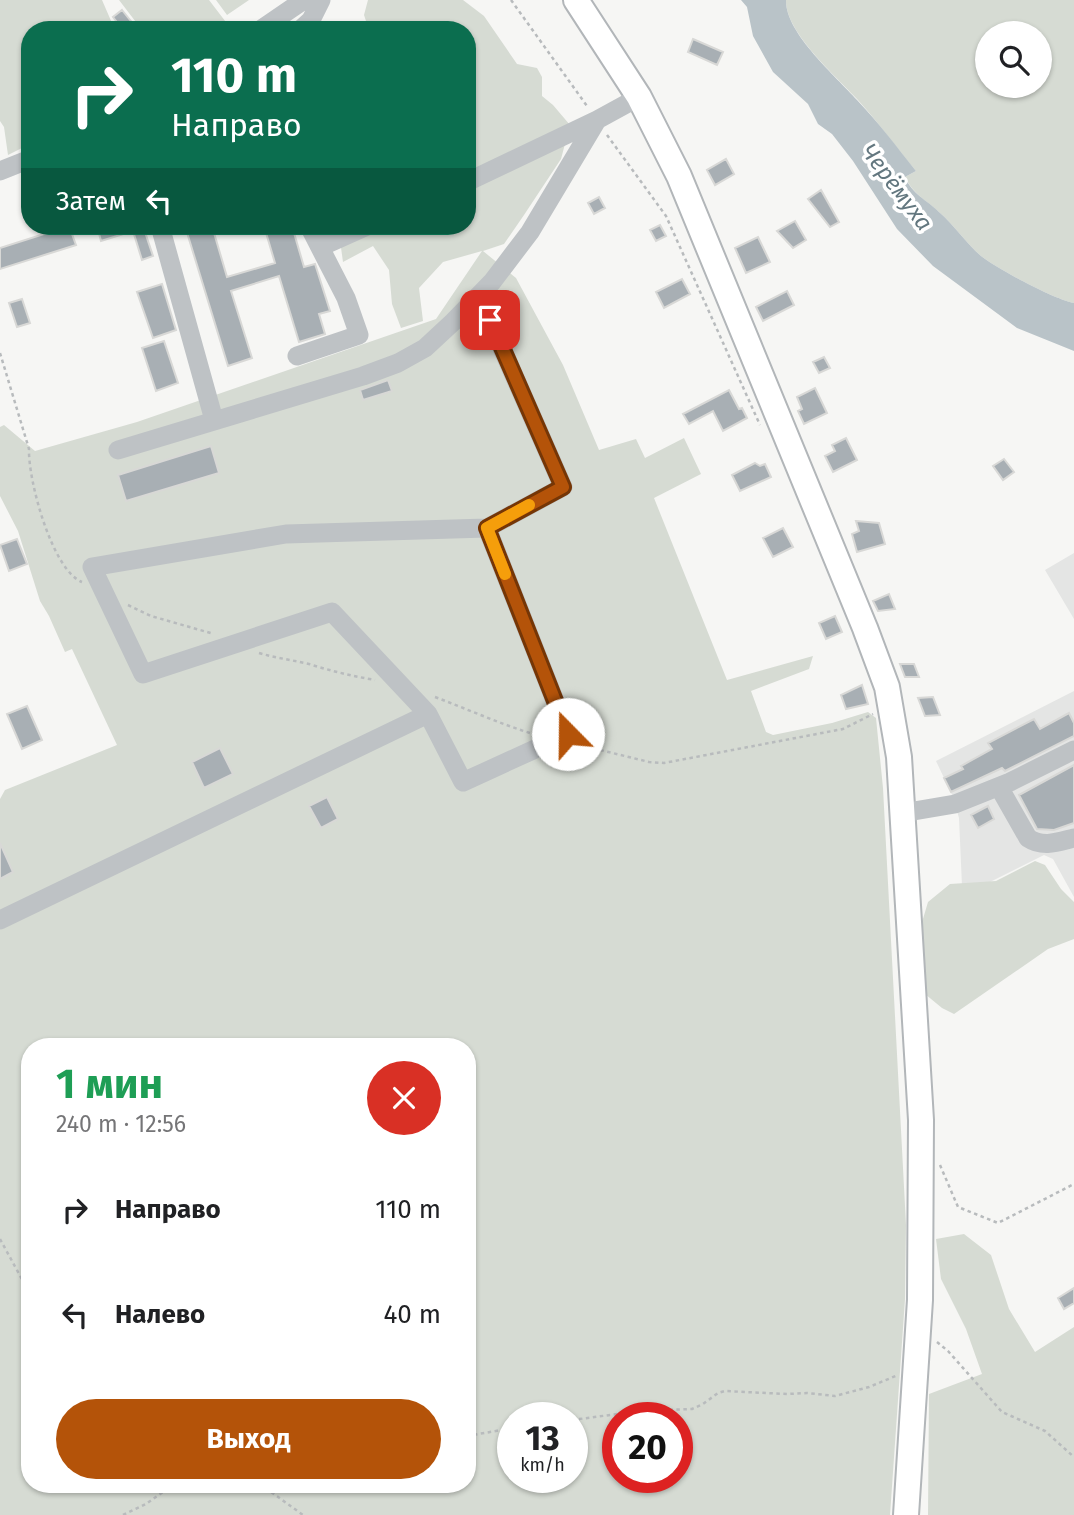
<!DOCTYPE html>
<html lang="ru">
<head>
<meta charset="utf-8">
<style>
  :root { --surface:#fff; --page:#f2f2f2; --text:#202124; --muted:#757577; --accent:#b45309 }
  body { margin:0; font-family:"Fira Sans",sans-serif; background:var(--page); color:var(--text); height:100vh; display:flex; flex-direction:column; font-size:26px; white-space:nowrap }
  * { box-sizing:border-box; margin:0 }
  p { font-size:23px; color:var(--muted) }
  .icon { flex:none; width:38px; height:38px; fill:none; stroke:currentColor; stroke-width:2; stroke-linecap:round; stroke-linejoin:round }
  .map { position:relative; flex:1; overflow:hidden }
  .side { position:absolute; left:21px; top:1038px; width:455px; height:455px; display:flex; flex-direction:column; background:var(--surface); border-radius:28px; box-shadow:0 2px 5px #0004 }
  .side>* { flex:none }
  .top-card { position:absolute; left:21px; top:21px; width:455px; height:214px; border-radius:28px; box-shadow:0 2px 5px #0004; background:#0b6e4f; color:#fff; overflow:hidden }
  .controls { position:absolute; left:975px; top:21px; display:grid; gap:14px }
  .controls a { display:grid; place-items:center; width:77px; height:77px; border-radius:50%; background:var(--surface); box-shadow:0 2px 5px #0004; font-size:35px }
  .speed { position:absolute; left:497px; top:1402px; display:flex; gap:14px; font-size:35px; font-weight:700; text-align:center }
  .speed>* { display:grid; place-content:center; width:91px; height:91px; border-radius:50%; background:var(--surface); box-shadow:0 2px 5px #0004; line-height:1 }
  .speed small { font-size:18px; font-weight:400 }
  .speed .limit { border:10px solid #d22; background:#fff; color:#111 }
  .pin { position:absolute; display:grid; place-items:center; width:60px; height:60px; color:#fff; margin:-30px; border-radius:14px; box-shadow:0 4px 10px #0006 }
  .me { position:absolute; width:77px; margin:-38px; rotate:338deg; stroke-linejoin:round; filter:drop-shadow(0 0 5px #0008) }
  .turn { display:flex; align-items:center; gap:24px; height:147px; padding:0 35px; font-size:32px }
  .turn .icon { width:91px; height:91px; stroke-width:2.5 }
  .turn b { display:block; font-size:49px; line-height:60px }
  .then { display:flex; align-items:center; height:66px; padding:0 35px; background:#0003; gap:14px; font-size:26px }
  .round { display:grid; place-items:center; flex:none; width:74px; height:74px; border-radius:37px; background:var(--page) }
  .headline { display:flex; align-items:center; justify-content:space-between; height:119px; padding:0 35px }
  h1 { font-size:42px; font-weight:700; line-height:52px; color:#1e9e55 }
  .primary-button { display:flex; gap:14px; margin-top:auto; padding:14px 35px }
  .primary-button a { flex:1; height:80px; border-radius:42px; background:var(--accent); color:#fff; font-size:28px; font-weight:700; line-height:80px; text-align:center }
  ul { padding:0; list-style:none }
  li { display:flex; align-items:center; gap:21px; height:105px; padding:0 35px }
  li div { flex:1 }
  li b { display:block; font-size:26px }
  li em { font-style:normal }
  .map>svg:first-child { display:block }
  .built { fill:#e4e5e4 }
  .green { fill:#d6dbd3; fill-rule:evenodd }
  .water { fill:#b9c3c8 }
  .building { fill:#a8afb4; stroke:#d8d8d6; stroke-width:2 }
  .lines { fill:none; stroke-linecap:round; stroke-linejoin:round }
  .major-casing { stroke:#b2b6b9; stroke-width:28 }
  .path { stroke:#b8bbbd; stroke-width:2.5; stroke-dasharray:3.5 3.5; stroke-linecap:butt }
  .minor { stroke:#bec2c5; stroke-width:19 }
  .major { stroke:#fff; stroke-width:24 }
  .route-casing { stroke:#753606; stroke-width:18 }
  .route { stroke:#b45309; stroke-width:12 }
  .slow { stroke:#f59e0b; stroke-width:12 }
  .labels { text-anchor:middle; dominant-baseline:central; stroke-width:7; stroke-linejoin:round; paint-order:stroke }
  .water-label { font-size:23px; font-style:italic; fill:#63777f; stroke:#fff }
</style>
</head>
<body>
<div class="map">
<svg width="1074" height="1515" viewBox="0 0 1074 1515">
  <rect width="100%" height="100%" fill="#f6f6f4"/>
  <path class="built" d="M 1074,553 L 1074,619 L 1045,570 Z
    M 1074,691 L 1074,897 L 1053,859 L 1044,855 L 966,894 L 962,886 L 959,818 L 953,797 L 936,761 Z"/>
  <path class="green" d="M 0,0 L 102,0 L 115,30 L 30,30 L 30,144 L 8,155 L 4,127 L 0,121 Z
    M 119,0 L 209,0 L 232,30 L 142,30 Z
    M 216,0 L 249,0 L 227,15 Z
    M 368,0 L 463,0 L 484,16 L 517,64 L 537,68 L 542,77 L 542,96 L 553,105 L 570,125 L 561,159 L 524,215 L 504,244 L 483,251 L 516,278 L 563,365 L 599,450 L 636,439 L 645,458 L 684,438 L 701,474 L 654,498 L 727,680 L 813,656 L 809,669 L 751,691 L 766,732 L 773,735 L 832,723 L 868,712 L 876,718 L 883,788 L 906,1225 L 905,1299 L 890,1515 L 0,1515 L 0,799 L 5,790 L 117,745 L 72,649 L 65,652 L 49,616 L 40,601 L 18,531 L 0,496 L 0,427 L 4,425 L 35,451 L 137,422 L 436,319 L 482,251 L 443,262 L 419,288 L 423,321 L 401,328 L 392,304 L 389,270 L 373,246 L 343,262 L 338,226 L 467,226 L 467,30 L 369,30 L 364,15 ZM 30,1046 L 467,1046 L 467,1484 L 30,1484 ZM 513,1418 L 572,1418 L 572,1477 L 513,1477 ZM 618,1418 L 677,1418 L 677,1477 L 618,1477 Z
    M 786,0 L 1074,0 L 1074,303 C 1053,299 998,269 981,256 C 966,243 954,225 939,212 C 926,200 913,194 905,177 L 916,171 C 896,147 878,122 857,99 C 836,76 785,32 786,0 ZM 987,33 L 1040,33 L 1040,86 L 987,86 Z
    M 1035,861 L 1045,865 L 1061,889 L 1074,902 L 1074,939 L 1048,949 L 954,1014 L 942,1008 L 925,994 L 920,929 L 928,902 L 950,884 L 996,881 Z
    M 964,1234 L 991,1255 L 1009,1309 L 1035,1352 L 1074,1327 L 1074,1515 L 928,1515 L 929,1394 L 982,1374 L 966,1329 L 941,1279 L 936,1239 Z"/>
  <path class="water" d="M 741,0 L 786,0 C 785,33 836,76 857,100 C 878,122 897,147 916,171 L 905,177 C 912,194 927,200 939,212 C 954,225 966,243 981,256 C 998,269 1053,299 1074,303 L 1074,351 L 1017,328 L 933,266 L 897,229 L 853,161 L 832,134 L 818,124 L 808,104 L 773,72 L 753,36 L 747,7 Z"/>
  <path class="building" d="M 122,10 L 138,30 L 123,30 L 113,17 Z
    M 693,39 L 723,52 L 717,65 L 688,52 Z
    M 726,159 L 734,174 L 715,185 L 707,170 Z
    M 821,190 L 839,222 L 830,227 L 808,199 Z
    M 599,197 L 605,208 L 594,214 L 588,203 Z
    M 795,221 L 806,240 L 793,248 L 777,231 Z
    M 660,225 L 666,236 L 656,241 L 650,230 Z
    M 69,226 L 76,245 L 0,269 L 0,248 Z
    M 97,226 L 143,226 L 153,256 L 142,260 L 133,231 L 101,241 Z
    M 185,226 L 212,226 L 227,277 L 275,263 L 264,226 L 292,226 L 304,267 L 315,264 L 316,267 L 330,311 L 319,314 L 325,334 L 299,342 L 279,276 L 231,291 L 252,358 L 228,366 Z
    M 758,237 L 770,262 L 746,273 L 735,248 Z
    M 682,279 L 690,294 L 664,308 L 656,292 Z
    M 162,284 L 176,330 L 153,338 L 137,292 Z
    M 787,291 L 794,305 L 763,321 L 756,307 Z
    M 22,299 L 30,323 L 17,327 L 9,303 Z
    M 164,341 L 178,383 L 156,391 L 142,348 Z
    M 824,357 L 830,368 L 819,373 L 813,362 Z
    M 388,380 L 392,391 L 363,400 L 360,390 Z
    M 815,388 L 827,413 L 804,424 L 798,411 L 802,409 L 797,397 Z
    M 729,390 L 739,409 L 742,408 L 747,418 L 723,431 L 713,411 L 689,424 L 683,414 Z
    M 846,438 L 857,460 L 833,472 L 825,456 L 835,451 L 832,445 Z
    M 211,446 L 219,473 L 126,501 L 118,475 Z
    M 1004,459 L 1014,472 L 1003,480 L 993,466 Z
    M 755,463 L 760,466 L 765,464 L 771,477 L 740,491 L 732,475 Z
    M 856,521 L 879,523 L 885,544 L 857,552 L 852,534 L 859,531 Z
    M 783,528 L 793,547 L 773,557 L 763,538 Z
    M 17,539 L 27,564 L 9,571 L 0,545 Z
    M 889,594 L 895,609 L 878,611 L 873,601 Z
    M 835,616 L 842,632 L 826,639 L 819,623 Z
    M 900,664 L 914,664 L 919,677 L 905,677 Z
    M 862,685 L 868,704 L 846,709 L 841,695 Z
    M 933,697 L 940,715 L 925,716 L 918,698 Z
    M 27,706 L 42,740 L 22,749 L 7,714 Z
    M 1069,713 L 1074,723 L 1074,736 L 1005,771 L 1002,768 L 951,792 L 944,778 L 963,769 L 961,766 L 992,749 L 988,743 L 1034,719 L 1040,729 Z
    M 220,748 L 233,774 L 204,788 L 192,762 Z
    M 1074,765 L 1074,823 L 1054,830 L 1037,829 L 1019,795 Z
    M 327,797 L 338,819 L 321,828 L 309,806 Z
    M 988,806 L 994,819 L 978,828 L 971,815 Z
    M 0,843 L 13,872 L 0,879 Z
    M 1074,1288 L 1074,1303 L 1064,1309 L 1058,1298 Z"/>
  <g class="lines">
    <defs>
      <path id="major" d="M 576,0 L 639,97 L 679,176 L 865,628 L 887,687 L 899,757 L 921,1120 L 920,1300 L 906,1515"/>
    </defs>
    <use href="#major" class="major-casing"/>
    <path class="path" d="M 511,0 L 587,106
      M 607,135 L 666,216 L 760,425
      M 0,353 L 29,449 C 28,480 52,570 82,582
      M 128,605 L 151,616 L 214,634
      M 259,653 C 276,658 292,660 309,664 C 331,671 352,676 375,680
      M 435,697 C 467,709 498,723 530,733
      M 580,745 L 649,762 L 664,763 L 843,729 L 873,714
      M 940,1165 L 958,1207 L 998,1223 L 1074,1184
      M 0,1239 L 30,1294
      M 937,1342 L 948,1351 L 1002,1412 L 1045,1431 L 1074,1457
      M 572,1420 L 640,1411 L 692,1409 L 703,1404 L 718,1393 L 725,1391 L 787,1394 L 807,1393 L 835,1396 L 869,1387 L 898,1375
      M 467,1436 L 513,1428
      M 260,1484 L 303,1515
      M 123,1515 L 146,1504 L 174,1484"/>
    <path class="minor" d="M 260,30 L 304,0
      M 300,30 L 311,20 L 321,0
      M 0,171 L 30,159
      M 467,182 L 597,120
      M 160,226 L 214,420
      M 320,247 L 367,226
      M 479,296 L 563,487 L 487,528
      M 297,356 L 359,335 L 346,298 L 309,226
      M 118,450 L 363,376 L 398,363 L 425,348 L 453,322 L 492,282 L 530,232 L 597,120 L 639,97
      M 487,528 L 568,734 L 463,782 L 428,714 L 332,612 L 143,674 L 92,567 L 286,534 Z
      M 999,787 L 1028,838 C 1043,848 1058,842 1074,838
      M 902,813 L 955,804 L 1010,782 L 1074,750
      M 0,920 L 428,714"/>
    <use href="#major" class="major"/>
  </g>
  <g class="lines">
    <defs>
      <path id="route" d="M 490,320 L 563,487 L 487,528 L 568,734"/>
    </defs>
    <use href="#route" class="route-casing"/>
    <use href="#route" class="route"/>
    <path class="slow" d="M 505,574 L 487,528 L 529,505"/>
  </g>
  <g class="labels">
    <g class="water-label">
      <text transform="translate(897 187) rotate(53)">Черёмуха</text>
    </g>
  </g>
</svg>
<div class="controls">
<a><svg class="icon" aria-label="search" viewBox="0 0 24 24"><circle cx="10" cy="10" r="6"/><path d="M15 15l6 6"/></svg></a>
</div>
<div class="speed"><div>13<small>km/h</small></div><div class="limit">20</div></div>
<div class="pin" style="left:490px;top:320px;background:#d93025"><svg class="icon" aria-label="arrive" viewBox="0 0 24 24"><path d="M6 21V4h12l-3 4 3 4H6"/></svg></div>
<svg class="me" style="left:568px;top:734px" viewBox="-20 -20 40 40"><circle r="19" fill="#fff"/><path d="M0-13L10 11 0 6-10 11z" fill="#b45309"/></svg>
<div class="top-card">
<div class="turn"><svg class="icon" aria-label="right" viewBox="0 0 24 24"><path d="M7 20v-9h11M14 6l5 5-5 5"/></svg><div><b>110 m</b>Направо</div></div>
<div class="then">Затем<svg class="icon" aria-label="left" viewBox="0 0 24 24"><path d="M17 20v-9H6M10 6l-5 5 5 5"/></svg></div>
</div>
<section class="side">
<div class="headline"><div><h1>1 мин</h1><p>240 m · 12:56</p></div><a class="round" style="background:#d93025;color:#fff"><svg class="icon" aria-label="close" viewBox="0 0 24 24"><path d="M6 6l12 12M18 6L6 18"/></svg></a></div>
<ul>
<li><svg class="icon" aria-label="right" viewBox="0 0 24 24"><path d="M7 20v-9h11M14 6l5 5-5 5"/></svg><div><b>Направо</b></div><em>110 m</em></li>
<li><svg class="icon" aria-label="left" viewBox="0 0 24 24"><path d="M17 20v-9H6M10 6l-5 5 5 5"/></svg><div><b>Налево</b></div><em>40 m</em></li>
</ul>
<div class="primary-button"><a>Выход</a></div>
</section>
</div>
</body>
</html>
